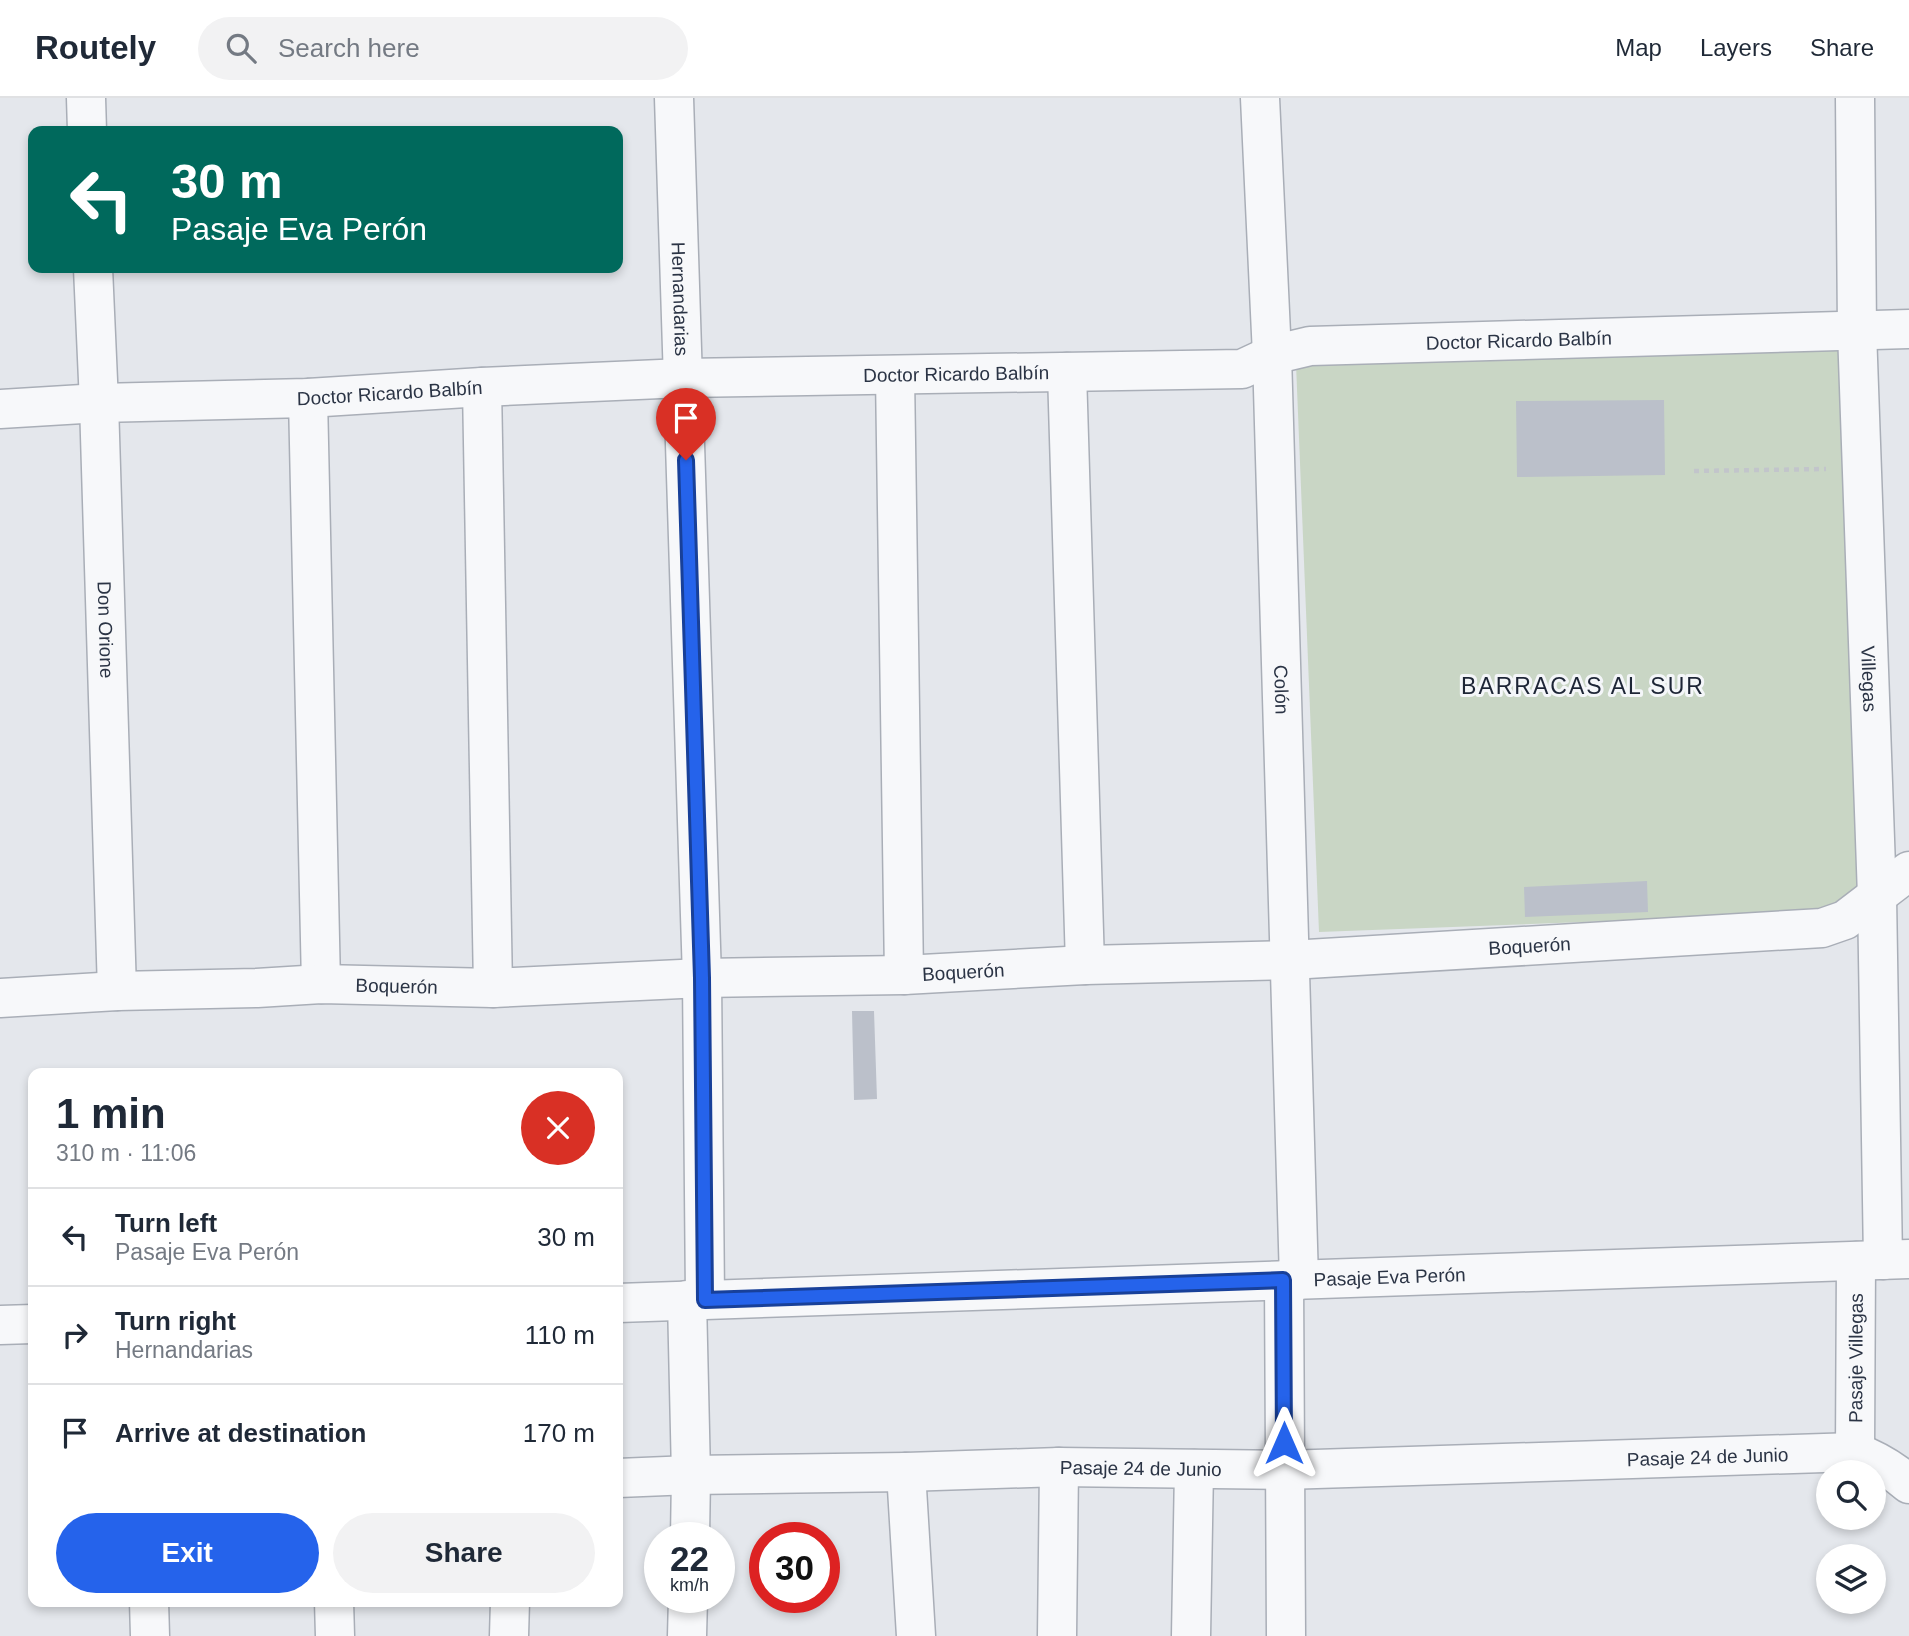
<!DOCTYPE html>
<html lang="en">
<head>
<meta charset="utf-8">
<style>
  :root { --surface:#fff; --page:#f2f2f3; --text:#1f2937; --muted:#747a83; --line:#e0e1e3; --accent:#2563eb }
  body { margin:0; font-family:Arial,sans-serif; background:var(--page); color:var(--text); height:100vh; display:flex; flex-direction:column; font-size:26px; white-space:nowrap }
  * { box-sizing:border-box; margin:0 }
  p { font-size:23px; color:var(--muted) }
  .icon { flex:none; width:38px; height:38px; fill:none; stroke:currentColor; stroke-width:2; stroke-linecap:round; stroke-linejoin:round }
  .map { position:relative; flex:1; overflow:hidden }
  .details { position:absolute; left:28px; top:970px; width:595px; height:539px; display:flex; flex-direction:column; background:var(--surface); border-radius:14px; box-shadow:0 4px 10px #0003 }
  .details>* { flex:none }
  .guide { position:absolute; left:28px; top:28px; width:595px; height:147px; border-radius:14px; box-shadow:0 4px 10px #0003; background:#00695c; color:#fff; overflow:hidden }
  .fabs { position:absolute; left:1816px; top:1362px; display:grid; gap:14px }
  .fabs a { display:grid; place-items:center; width:70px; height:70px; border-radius:50%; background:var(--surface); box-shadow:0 4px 10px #0003; font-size:35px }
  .speed { position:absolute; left:644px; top:1424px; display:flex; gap:14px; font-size:35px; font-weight:700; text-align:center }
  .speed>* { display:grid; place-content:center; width:91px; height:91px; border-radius:50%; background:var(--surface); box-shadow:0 4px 10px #0003; line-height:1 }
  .speed small { font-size:18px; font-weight:400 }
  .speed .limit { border:10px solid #d22; background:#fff; color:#111 }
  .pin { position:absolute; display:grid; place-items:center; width:60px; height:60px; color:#fff; margin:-72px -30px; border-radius:50% 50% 50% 0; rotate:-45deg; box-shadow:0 0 7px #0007 }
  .pin .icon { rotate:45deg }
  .me { position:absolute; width:77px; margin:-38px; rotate:0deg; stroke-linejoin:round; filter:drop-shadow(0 0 5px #0008) }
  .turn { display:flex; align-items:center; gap:24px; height:147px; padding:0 28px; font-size:32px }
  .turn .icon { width:91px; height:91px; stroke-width:2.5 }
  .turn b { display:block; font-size:49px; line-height:60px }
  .round { display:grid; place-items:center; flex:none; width:74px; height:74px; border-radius:37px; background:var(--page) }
  .overview { display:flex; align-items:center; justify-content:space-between; height:119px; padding:0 28px }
  h1 { font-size:42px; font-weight:600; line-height:52px }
  .button { display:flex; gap:14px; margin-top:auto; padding:14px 28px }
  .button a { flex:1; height:80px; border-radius:42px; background:var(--accent); color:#fff; font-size:28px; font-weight:600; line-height:80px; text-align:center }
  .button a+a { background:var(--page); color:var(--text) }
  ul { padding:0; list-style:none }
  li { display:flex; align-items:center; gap:21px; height:98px; padding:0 28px; border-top:2px solid var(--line) }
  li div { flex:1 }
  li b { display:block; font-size:26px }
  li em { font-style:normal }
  header { display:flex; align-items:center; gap:42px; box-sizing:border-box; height:98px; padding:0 35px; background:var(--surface); border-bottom:2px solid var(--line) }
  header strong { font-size:33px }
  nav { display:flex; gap:38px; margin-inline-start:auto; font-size:24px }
  .search { width:490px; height:63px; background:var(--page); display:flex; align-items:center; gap:18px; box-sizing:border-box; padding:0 24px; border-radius:38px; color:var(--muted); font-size:26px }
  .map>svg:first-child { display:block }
  .green { fill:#c9d6c5 }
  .building { fill:#bbc0ca }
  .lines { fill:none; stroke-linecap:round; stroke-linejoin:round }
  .minor-casing { stroke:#a9aeb7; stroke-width:41 }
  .path { stroke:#c2c5cb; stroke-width:4.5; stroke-dasharray:5 5; stroke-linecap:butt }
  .minor { stroke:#f7f8fa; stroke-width:38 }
  .route-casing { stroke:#184099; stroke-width:18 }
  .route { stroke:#2563eb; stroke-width:12 }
  .labels { text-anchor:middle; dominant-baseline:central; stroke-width:6; stroke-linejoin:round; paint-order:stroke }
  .street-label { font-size:19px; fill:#2b3445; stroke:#f4f6f9 }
  .quarter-label { font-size:23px; letter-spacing:2px; fill:#1d2536; stroke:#f4f6f9 }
</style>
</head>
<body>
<header>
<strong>Routely</strong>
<div class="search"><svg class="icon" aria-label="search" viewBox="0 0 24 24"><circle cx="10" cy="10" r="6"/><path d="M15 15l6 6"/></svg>Search here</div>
<nav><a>Map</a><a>Layers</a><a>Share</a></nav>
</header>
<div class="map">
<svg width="1909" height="1538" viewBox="0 0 1909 1538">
  <rect width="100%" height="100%" fill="#e4e7ec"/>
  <path class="green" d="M 1842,250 L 1862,785 L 1853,800 L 1820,815 L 1319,834 L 1296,266 Z"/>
  <path class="building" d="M 1664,302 L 1665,377 L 1517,379 L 1516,303 Z
    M 1647,783 L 1648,814 L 1525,819 L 1524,789 Z
    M 852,913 L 874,913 L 877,1001 L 854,1002 Z"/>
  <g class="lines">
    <defs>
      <g id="minor">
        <path d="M 86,0 L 87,33"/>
        <path id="s1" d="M 674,0 L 702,880 L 705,1201"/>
        <path id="s2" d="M 1260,0 L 1272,257 L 1299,1182"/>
        <path id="s3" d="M 1855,0 L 1857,233 L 1877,798 L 1883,1162"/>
        <path id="s4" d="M 93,170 L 99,305 L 117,893"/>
        <path d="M 1067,274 L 1085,867"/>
        <path d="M 895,277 L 904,877"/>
        <path d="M 482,289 L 493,890"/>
        <path d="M 308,300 L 321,886"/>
        <path id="s5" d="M 0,311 L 99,305 L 308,300 L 482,289 L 683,280 L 1242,271 L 1272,257 L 1310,248 L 1909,231"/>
        <path id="s6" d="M 0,900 L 117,893 L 257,890 L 321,886 L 493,890 L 702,880 L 904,877 L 1085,867 L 1291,862 L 1822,830 L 1845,822 L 1909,773"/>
        <path d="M 1284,1182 L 1286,1538"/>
        <path d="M 687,1202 L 691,1377 L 690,1440"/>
        <path id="s7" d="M 618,1205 L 1909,1161"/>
        <path d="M 0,1227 L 33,1226"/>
        <path id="s8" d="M 1855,1354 L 1856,1163"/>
        <path d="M 906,1374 L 916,1538"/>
        <path id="s9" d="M 618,1380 L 691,1377 L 906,1374 L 1059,1369 L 1284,1372 L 1855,1354 C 1874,1361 1893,1372 1909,1386"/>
        <path d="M 149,1503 L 150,1538"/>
        <path d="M 334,1503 L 335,1538"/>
        <path d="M 509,1538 L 510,1503"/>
        <path d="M 687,1538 L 688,1500"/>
        <path d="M 1057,1538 L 1059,1369"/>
        <path d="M 1191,1538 L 1194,1371"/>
      </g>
    </defs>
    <use href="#minor" class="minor-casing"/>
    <path class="path" d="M 1694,373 L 1826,371"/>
    <use href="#minor" class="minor"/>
  </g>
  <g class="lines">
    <defs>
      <path id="route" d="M 686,362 L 702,880 L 705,1202 L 1283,1182 L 1284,1345"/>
    </defs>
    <use href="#route" class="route-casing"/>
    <use href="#route" class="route"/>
  </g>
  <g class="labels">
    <g class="street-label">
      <text stroke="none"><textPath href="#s1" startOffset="201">Hernandarias</textPath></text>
      <text stroke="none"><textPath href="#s5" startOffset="1524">Doctor Ricardo Balbín</textPath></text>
      <text stroke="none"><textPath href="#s5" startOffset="957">Doctor Ricardo Balbín</textPath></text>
      <text stroke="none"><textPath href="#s5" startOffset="390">Doctor Ricardo Balbín</textPath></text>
      <text stroke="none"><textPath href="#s4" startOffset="362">Don Orione</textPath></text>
      <text stroke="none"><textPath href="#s3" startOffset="581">Villegas</textPath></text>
      <text stroke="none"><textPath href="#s2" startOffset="592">Colón</textPath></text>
      <text stroke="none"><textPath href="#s6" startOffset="1531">Boquerón</textPath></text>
      <text stroke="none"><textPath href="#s6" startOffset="964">Boquerón</textPath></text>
      <text stroke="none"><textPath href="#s6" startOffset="397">Boquerón</textPath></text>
      <text stroke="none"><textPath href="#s7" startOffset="772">Pasaje Eva Perón</textPath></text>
      <text stroke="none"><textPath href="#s8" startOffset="94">Pasaje Villegas</textPath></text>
      <text stroke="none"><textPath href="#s9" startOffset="1090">Pasaje 24 de Junio</textPath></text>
      <text stroke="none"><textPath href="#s9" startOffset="523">Pasaje 24 de Junio</textPath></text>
    </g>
    <g class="quarter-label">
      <text x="1583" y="588">BARRACAS AL SUR</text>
    </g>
  </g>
</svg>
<div class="fabs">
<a><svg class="icon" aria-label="search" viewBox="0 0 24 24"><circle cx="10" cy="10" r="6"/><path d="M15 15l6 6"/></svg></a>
<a><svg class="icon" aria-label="layers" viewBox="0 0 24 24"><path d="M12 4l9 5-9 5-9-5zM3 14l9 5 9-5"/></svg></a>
</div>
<div class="speed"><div>22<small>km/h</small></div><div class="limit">30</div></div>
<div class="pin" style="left:686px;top:362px;background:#d93025"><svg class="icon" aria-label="arrive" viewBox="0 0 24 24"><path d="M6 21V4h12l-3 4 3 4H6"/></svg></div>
<svg class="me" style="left:1284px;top:1345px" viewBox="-20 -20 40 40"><path d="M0-17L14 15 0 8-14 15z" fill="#2563eb" stroke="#fff" stroke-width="4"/></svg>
<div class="guide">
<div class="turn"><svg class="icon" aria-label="left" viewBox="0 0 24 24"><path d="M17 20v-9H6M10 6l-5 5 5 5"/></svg><div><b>30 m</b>Pasaje Eva Perón</div></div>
</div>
<section class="details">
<div class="overview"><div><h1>1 min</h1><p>310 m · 11:06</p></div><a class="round" style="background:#d93025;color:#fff"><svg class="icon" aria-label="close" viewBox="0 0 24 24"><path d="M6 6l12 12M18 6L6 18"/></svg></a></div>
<ul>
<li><svg class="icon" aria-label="left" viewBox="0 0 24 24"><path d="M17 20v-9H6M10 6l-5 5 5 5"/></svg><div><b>Turn left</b><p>Pasaje Eva Perón</p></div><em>30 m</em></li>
<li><svg class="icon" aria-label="right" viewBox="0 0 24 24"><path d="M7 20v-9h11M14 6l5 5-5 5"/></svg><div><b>Turn right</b><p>Hernandarias</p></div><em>110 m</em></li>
<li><svg class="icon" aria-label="arrive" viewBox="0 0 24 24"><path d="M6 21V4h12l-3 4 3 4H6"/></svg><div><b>Arrive at destination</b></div><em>170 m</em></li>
</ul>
<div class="button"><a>Exit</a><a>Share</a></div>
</section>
</div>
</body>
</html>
